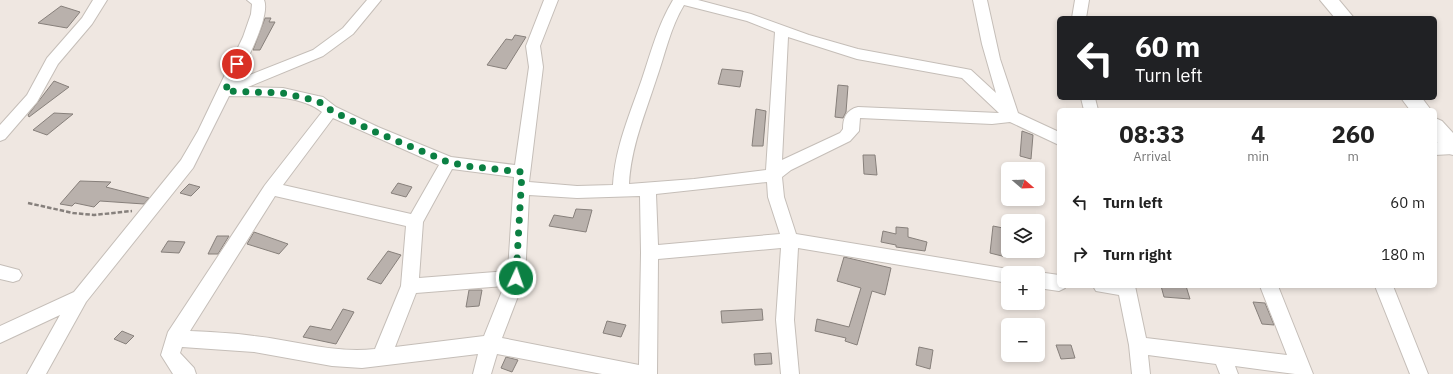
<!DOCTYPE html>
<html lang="en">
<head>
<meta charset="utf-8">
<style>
  :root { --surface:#fff; --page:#f6f6f6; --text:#222; --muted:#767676 }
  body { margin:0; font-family:"IBM Plex Sans",sans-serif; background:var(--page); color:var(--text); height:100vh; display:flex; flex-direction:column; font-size:15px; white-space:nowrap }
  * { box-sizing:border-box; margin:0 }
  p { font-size:13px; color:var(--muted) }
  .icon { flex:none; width:22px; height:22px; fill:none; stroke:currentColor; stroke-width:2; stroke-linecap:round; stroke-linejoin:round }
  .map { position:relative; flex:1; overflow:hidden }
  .details { position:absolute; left:1057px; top:108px; width:380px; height:180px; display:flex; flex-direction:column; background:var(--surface); border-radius:6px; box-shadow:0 2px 6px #0003 }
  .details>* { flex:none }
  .guide { position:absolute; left:1057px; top:16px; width:380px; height:84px; border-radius:6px; box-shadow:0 2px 6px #0003; background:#202124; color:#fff; overflow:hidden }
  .needle { width:26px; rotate:109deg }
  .tools { position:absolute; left:1001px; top:162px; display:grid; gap:8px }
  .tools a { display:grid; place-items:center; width:44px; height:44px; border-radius:6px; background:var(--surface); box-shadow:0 2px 6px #0003; font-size:20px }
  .pin { position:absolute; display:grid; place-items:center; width:34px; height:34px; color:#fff; margin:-17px; border:2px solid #fff; border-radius:50%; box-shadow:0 1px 4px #0007 }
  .me { position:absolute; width:44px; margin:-22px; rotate:3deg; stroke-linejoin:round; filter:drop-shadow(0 0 3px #0008) }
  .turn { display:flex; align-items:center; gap:14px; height:84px; padding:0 12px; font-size:18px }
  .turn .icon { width:52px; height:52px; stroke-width:2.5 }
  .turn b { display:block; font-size:28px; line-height:34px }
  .eta { display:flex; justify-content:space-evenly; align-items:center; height:68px; text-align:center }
  .eta b { font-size:24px; font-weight:700; line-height:28px }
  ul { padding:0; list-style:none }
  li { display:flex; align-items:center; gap:12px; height:52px; padding:0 12px }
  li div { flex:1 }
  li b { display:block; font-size:15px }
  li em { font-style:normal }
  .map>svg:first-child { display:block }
  .building { fill:#b9b1ac; stroke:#87807b }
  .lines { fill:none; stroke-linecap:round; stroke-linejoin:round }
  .street-casing { stroke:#c5beb8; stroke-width:2 }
  .highway-casing { stroke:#c5beb8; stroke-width:2 }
  .path { stroke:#86807c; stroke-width:2.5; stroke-dasharray:4.5 2; stroke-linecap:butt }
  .street { fill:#fff; fill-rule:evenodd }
  .highway { fill:#fff; fill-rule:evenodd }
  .route { stroke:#0b8043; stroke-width:7; stroke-dasharray:0 12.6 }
</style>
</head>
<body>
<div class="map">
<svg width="1453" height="374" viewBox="0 0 1453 374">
  <rect width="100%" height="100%" fill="#efe7e1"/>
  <path class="building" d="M 61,6 L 80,12 L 67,28 L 38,23 Z
    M 265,18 L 271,18 L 269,22 L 275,22 L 260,50 L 253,50 Z
    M 515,35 L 526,37 L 506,69 L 487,65 L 506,39 L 512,40 Z
    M 722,69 L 743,71 L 740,87 L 718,84 Z
    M 54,81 L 69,87 L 29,117 L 28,115 Z
    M 838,85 L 848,86 L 846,112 L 843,118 L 835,117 Z
    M 756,109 L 766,111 L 763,146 L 752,146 Z
    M 54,113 L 73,114 L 47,135 L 33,130 Z
    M 1022,131 L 1033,135 L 1031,159 L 1020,156 Z
    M 863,155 L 875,155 L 877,175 L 864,174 Z
    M 80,181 L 111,182 L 106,187 L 149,198 L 144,204 L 100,201 L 94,207 L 75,203 L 72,206 L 60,204 Z
    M 398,183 L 412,187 L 406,197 L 391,193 Z
    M 189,184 L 200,187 L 191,196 L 180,193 Z
    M 576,209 L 592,210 L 586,232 L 549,226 L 554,215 L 573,218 Z
    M 993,226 L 1008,229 L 1006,257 L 990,253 Z
    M 896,227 L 908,228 L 908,237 L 927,242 L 925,251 L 896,247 L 896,245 L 881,242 L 883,231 L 896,234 Z
    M 254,232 L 288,244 L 279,254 L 247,244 Z
    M 217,236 L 229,236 L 218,254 L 208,254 Z
    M 168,241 L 185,242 L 179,253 L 161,252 Z
    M 388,251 L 401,255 L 381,284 L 367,279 Z
    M 844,257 L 891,268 L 885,295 L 872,291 L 857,345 L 845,341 L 846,338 L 815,331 L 817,319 L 849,327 L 861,288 L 837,281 Z
    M 1161,286 L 1186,286 L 1190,299 L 1164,297 Z
    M 469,290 L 482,290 L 479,306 L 466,307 Z
    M 1253,302 L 1265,303 L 1274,325 L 1262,324 Z
    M 343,309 L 354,312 L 336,344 L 303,337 L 310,326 L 331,330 Z
    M 762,309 L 763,320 L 722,323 L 721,311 Z
    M 607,321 L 626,325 L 621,337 L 603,333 Z
    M 122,331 L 134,336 L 126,344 L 114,339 Z
    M 1056,345 L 1071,345 L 1075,358 L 1061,359 Z
    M 919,347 L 933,350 L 930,369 L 916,365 Z
    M 771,353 L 772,364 L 755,365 L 754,354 Z
    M 506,357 L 518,360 L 512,372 L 501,368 Z"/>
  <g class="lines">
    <defs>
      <path id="street" d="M 93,0 L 107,0 L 92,24 L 58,64 L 37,102 L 5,139 L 0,141 L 0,125 L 27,95 L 47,58 L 82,18 Z
        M 247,0 L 264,0 C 271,16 245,63 237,80 L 313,50 L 343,28 L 367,0 L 381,0 L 353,34 L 323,56 L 248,87 L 283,88 L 318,96 L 323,97 L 336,107 L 378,127 L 451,157 L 515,165 L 529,67 L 526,46 L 544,0 L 558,0 L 540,46 L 543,67 L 529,182 L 577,186 L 613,185 C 615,147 630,114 642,79 C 651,52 658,25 673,0 L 698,0 L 751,14 L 809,35 L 858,49 L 966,69 L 971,70 L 996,93 L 982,44 L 973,0 L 987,0 L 1000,59 L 1018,113 L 1059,132 L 1059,145 L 1010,122 L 992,124 L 860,118 L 859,131 L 850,141 L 791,170 L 782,177 L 784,197 L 796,234 L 1008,269 L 1015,273 L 1008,273 L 1008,283 L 798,248 L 794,320 L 799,374 L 781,374 L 776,320 L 781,248 L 658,259 L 657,374 L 602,374 L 497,354 L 491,374 L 473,374 L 478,354 L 362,368 L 332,366 L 254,352 L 182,347 L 180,353 L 194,368 L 196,374 L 173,374 L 161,355 L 168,332 L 265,185 L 322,112 C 298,93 259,97 229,96 L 193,168 L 86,302 L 46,374 L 27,374 L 60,315 L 0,343 L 0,326 L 74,292 L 181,160 L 198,131 L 243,37 L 251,14 L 252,4 ZM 684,5 L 747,21 L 775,32 L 766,170 L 694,179 L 629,184 C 631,147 645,114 656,80 C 665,55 670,28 684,5 ZM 788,37 L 857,59 L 962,78 L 999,113 L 858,107 C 846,110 843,118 843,129 L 840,133 L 782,160 ZM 333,118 L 439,165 L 411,214 L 283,185 ZM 452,169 L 514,177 L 508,271 L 419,278 L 423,222 ZM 767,182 L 768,197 L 780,234 L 658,245 L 656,194 ZM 529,195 L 577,198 L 640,196 L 641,253 L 639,365 L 502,338 L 525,278 ZM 275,196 L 406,226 L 401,286 L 375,349 C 334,354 294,340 254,336 C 233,333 211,332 190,331 ZM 504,286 L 484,336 L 395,347 L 416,293 Z
        M 1075,0 L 1089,0 L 1086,18 L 1072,18 Z
        M 1081,98 L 1095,98 L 1098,110 L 1084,110 Z
        M 1453,142 L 1453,154 L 1435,155 L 1435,143 Z
        M 0,265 L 19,270 L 22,275 L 19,280 L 13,282 L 0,279 Z
        M 1038,272 L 1059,275 L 1059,286 L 1066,286 L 1065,288 L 1059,291 L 1038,288 L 1038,273 L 1037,273 Z
        M 1093,286 L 1135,286 L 1146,338 L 1287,355 L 1260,286 L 1278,286 L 1313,374 L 1295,374 L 1235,366 L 1238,374 L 1220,374 L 1216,364 L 1148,355 L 1150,374 L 1132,374 L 1129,345 L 1119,295 L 1096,291 Z
        M 1375,286 L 1393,286 L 1428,374 L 1410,374 Z"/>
      <path id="highway" d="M 1320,0 L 1339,0 L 1354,18 L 1335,18 Z
        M 1401,98 L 1422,98 L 1431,110 L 1410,110 Z
        M 1435,118 L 1442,121 L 1453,133 L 1453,155 L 1446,153 L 1435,140 Z"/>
    </defs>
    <use href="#street" class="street-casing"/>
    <use href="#highway" class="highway-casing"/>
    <path class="path" d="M 28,203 L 73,213 L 94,215 L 132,211"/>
    <use href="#street" class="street"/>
    <use href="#highway" class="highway"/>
  </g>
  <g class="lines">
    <path class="route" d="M 237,64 L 225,91 L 283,93 L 318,101 L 332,111 L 373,131 L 448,162 L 466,166 L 522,172 L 516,278"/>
  </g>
</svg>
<div class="tools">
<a><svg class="needle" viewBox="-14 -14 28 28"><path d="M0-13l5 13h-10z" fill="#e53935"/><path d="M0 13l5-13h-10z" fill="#767676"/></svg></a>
<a><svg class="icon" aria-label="layers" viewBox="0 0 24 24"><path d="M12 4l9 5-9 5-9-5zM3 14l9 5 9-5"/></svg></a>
<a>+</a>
<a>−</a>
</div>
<div class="pin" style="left:237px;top:64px;background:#d93025"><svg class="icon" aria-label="arrive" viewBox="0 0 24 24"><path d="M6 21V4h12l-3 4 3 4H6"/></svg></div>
<svg class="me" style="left:516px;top:278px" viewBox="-20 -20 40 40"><circle r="17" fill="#0b8043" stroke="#fff" stroke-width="3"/><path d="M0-11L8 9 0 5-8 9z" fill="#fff"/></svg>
<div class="guide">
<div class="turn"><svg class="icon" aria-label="left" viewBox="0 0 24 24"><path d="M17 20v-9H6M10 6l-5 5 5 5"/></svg><div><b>60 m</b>Turn left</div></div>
</div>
<section class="details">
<div class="eta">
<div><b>08:33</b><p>Arrival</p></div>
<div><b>4</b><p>min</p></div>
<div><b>260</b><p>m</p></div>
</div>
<ul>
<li><svg class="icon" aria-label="left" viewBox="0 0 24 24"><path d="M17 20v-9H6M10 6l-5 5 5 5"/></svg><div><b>Turn left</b></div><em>60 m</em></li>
<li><svg class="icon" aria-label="right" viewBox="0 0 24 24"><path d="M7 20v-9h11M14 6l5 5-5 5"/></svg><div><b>Turn right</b></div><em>180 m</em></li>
</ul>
</section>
</div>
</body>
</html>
